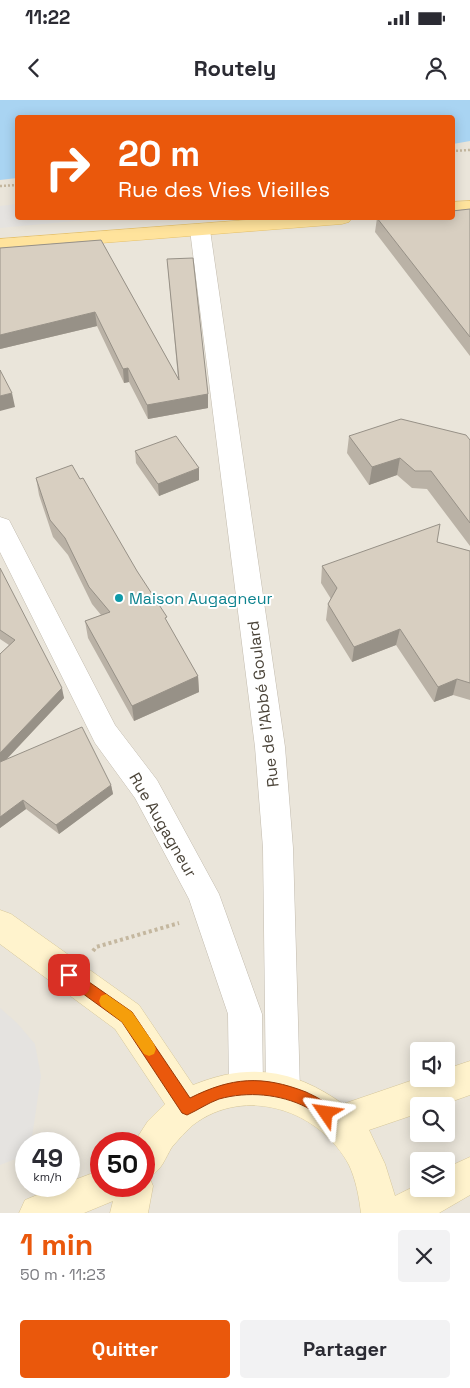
<!DOCTYPE html>
<html lang="fr">
<head>
<meta charset="utf-8">
<style>
  :root { --surface:#fff; --page:#f2f2f3; --text:#2b2b33; --muted:#7c7c81; --accent:#ea580c }
  body { margin:0; font-family:"Space Grotesk",sans-serif; background:var(--page); color:var(--text); height:100vh; display:flex; flex-direction:column; font-size:19px; white-space:nowrap }
  * { box-sizing:border-box; margin:0 }
  p { font-size:16px; color:var(--muted) }
  .icon { flex:none; width:28px; height:28px; fill:none; stroke:currentColor; stroke-width:2; stroke-linecap:round; stroke-linejoin:round }
  .map { position:relative; height:1113px; overflow:hidden }
  .sheet { display:flex; flex-direction:column; background:var(--surface); flex:1 }
  .sheet>* { flex:none }
  .top-card { position:absolute; left:15px; top:15px; width:440px; height:105px; border-radius:5px; box-shadow:0 2px 12px #0003; background:#ea580c; color:#fff; overflow:hidden }
  .fabs { position:absolute; left:410px; top:942px; display:grid; gap:10px }
  .fabs a { display:grid; place-items:center; width:45px; height:45px; border-radius:5px; background:var(--surface); box-shadow:0 2px 12px #0003; font-size:25px }
  .speed { position:absolute; left:15px; top:1032px; display:flex; gap:10px; font-size:25px; font-weight:700; text-align:center }
  .speed>* { display:grid; place-content:center; width:65px; height:65px; border-radius:50%; background:var(--surface); box-shadow:0 2px 12px #0003; line-height:1 }
  .speed small { font-size:12px; font-weight:400 }
  .speed .limit { border:8px solid #d22; background:#fff; color:#111 }
  .pin { position:absolute; display:grid; place-items:center; width:42px; height:42px; color:#fff; margin:-21px; border-radius:10px; box-shadow:0 2px 8px #0006 }
  .me { position:absolute; width:55px; margin:-28px; rotate:302deg; stroke-linejoin:round; filter:drop-shadow(0 0 4px #0008) }
  .turn { display:flex; align-items:center; gap:18px; height:105px; padding:0 20px; font-size:22px }
  .turn .icon { width:65px; height:65px; stroke-width:2.5 }
  .turn b { display:block; font-size:35px; line-height:42px }
  .round { display:grid; place-items:center; flex:none; width:52px; height:52px; border-radius:5px; background:var(--page) }
  .summary { display:flex; align-items:center; justify-content:space-between; height:85px; padding:0 20px }
  h1 { font-size:30px; font-weight:600; line-height:38px; color:var(--accent) }
  .cta { display:flex; gap:10px; margin-top:auto; padding:10px 20px }
  .cta a { flex:1; height:58px; border-radius:5px; background:var(--accent); color:#fff; font-size:20px; font-weight:600; line-height:58px; text-align:center }
  .cta a+a { background:var(--page); color:var(--text) }
  .status { display:flex; justify-content:space-between; align-items:center; height:35px; padding:0 25px; background:var(--surface); direction:ltr }
  .status svg { height:14px; fill:currentColor }
  header { display:flex; justify-content:space-between; align-items:center; height:65px; padding:0 20px; background:var(--surface); font-size:22px; font-weight:600 }
  .map>svg:first-child { display:block }
  .residential { fill:#eae5da; fill-rule:evenodd }
  .parking { fill:#e5e3e0 }
  .water { fill:#a9d4f2 }
  .lines { fill:none; stroke-linecap:round; stroke-linejoin:round }
  .street-casing { stroke:#c2bbae; stroke-width:1 }
  .secondary-casing { stroke:#d6c79b; stroke-width:1 }
  .primary-casing { stroke:#e6c16a; stroke-width:1 }
  .path-far1 { stroke:#c4b79f; stroke-width:2.5; stroke-dasharray:2 2; stroke-linecap:butt }
  .path { stroke:#c4b79f; stroke-width:4; stroke-dasharray:3 3; stroke-linecap:butt }
  .street { fill:#fff; fill-rule:evenodd }
  .secondary { fill:#fff3cd; fill-rule:evenodd }
  .primary { fill:#ffe39c; fill-rule:evenodd }
  .wall { fill:#bab2a6 }
  .shaded-wall { fill:#979187 }
  .building { fill:#d8cfc1; stroke:#979187 }
  .route { fill:#ea580c; stroke:#983908 }
  .slow { fill:#f59e0b }
  .culture-dot { fill:#0f9aa8; stroke:#fff; stroke-width:2 }
  .labels { text-anchor:middle; dominant-baseline:central; stroke-width:4; stroke-linejoin:round; paint-order:stroke }
  .culture-label { font-size:16px; fill:#0d838f; stroke:#fff; text-anchor:start }
  .street-label { font-size:16px; fill:#4b4439; stroke:#fff }
</style>
</head>
<body>
<div class="status"><b>11:22</b><svg viewBox="0 0 49 12"><path d="M0 12V9h3v3zM5 12V6h3v6zM10 12V3h3v9zM15 12V0h3v12zM26 1h20v11H26zM47 4h2v5h-2z"/></svg></div>
<header><svg class="icon" aria-label="back" viewBox="0 0 24 24"><path d="M15 5l-7 7 7 7"/></svg>Routely<svg class="icon" aria-label="person" viewBox="0 0 24 24"><circle cx="12" cy="8" r="4"/><path d="M4 21q1-7 8-7t8 7"/></svg></header>
<div class="map">
<svg width="470" height="1113" viewBox="0 0 470 1113">
  <rect width="100%" height="100%" fill="#f6f3ec"/>
  <path class="residential" d="M 0,0 L 470,0 L 470,1113 L 0,1113 ZM 18,18 L 452,18 L 452,118 L 18,118 ZM 419,951 L 446,951 L 446,979 L 419,979 ZM 419,1006 L 446,1006 L 446,1034 L 419,1034 ZM 26,1044 L 69,1044 L 69,1086 L 26,1086 ZM 101,1044 L 144,1044 L 144,1086 L 101,1086 ZM 419,1061 L 446,1061 L 446,1089 L 419,1089 Z"/>
  <path class="parking" d="M 17,104 L 18,118 L 83,118 L 85,120 L 0,128 L 0,106 Z
    M 0,908 L 17,923 L 35,944 L 41,976 L 31,1044 L 26,1044 L 26,1055 L 0,1065 Z"/>
  <path class="water" d="M 0,0 L 470,0 L 470,41 L 453,44 L 452,18 L 18,18 L 17,78 L 0,80 Z"/>
  <g class="lines">
    <defs>
      <path id="street" d="M 200,124 L 207,126 L 210,130 L 285,647 L 293,748 L 300,991 L 295,1003 L 283,1008 L 271,1003 L 266,991 L 263,748 L 255,647 L 190,130 L 193,126 Z
        M 0,417 L 9,420 L 115,625 L 157,680 L 219,794 L 262,914 L 263,987 L 258,999 L 246,1004 L 234,999 L 229,987 L 228,914 L 189,799 L 135,698 L 95,643 L 0,452 Z"/>
      <path id="secondary" d="M 0,810 L 11,814 L 139,905 L 193,985 C 250,962 293,969 343,1004 L 419,978 L 446,979 L 446,969 L 470,961 L 470,995 L 439,1006 L 419,1006 L 419,1013 L 369,1030 L 385,1064 L 395,1096 L 419,1084 L 419,1089 L 446,1089 L 446,1068 L 470,1057 L 470,1095 L 439,1113 L 361,1113 C 359,1097 356,1080 349,1065 C 320,1010 245,985 193,1025 C 186,1031 178,1040 172,1047 C 165,1058 162,1071 149,1076 L 153,1086 L 148,1113 L 110,1113 L 113,1101 L 84,1113 L 19,1113 L 25,1100 L 59,1086 L 69,1086 L 69,1082 L 101,1070 L 101,1086 L 144,1086 L 144,1044 L 133,1044 L 148,1021 L 165,1004 L 115,929 L 0,844 Z"/>
      <path id="primary" d="M 470,101 L 470,113 L 452,114 L 452,102 Z
        M 272,118 L 352,118 L 349,122 L 342,124 L 0,151 L 0,139 Z"/>
    </defs>
    <use href="#street" class="street-casing"/>
    <use href="#secondary" class="secondary-casing"/>
    <use href="#primary" class="primary-casing"/>
    <path class="path-far1" d="M 452,51 L 470,50
      M 0,86 L 18,85"/>
    <path class="path" d="M 93,851 L 96,847 L 179,823"/>
    <use href="#street" class="street"/>
    <use href="#secondary" class="secondary"/>
    <use href="#primary" class="primary"/>
  </g>
  <path class="wall" d="M 470,109 L 470,256 L 375,132 L 377,118 Z
    M 101,140 L 178,278 L 167,159 L 208,294 L 208,308 L 148,319 L 129,282 L 124,283 L 97,226 L 0,249 L 0,148 Z
    M 349,336 L 470,340 L 470,446 L 427,389 L 412,388 L 397,375 L 369,385 L 347,353 Z
    M 135,351 L 199,380 L 159,396 L 136,363 Z
    M 36,378 L 167,523 L 198,576 L 199,592 L 134,621 L 88,538 L 85,521 L 101,515 L 92,504 L 68,455 L 53,437 L 39,395 Z
    M 437,442 L 470,451 L 470,600 L 453,595 L 434,602 L 396,545 L 352,562 L 326,520 L 328,504 L 331,499 L 321,483 L 322,466 Z
    M 0,468 L 64,598 L 6,660 L 111,685 L 113,694 L 59,734 L 26,709 L 0,728 L 0,554 L 9,545 L 0,539 Z"/>
  <path class="shaded-wall" d="M 95,212 L 97,226 L 0,249 L 0,235 Z
    M 128,268 L 129,282 L 124,283 L 123,269 Z
    M 12,293 L 15,307 L 0,311 L 0,296 Z
    M 208,294 L 208,308 L 148,319 L 147,305 Z
    M 400,358 L 397,375 L 369,385 L 372,367 Z
    M 199,368 L 199,380 L 159,396 L 158,384 Z
    M 400,529 L 396,545 L 352,562 L 354,547 Z
    M 198,576 L 199,592 L 134,621 L 132,606 Z
    M 457,579 L 453,595 L 434,602 L 438,587 Z
    M 62,588 L 64,598 L 0,666 L 0,653 Z
    M 111,685 L 113,694 L 59,734 L 56,725 Z
    M 23,700 L 26,709 L 0,728 L 0,717 Z"/>
  <path class="building" d="M 470,109 L 470,237 L 377,118 L 452,118 L 452,111 Z
    M 101,140 L 179,280 L 167,159 L 193,158 L 208,294 L 147,305 L 128,268 L 123,269 L 95,212 L 0,235 L 0,148 Z
    M 0,270 L 12,293 L 0,296 Z
    M 401,319 L 466,335 L 470,340 L 470,423 L 431,371 L 415,371 L 400,358 L 372,367 L 349,336 Z
    M 176,336 L 199,368 L 158,384 L 135,351 Z
    M 72,365 L 80,379 L 83,378 L 137,471 L 167,517 L 165,518 L 198,576 L 132,606 L 85,521 L 110,512 L 89,487 L 65,438 L 50,420 L 36,378 Z
    M 440,424 L 437,442 L 470,451 L 470,583 L 457,579 L 438,587 L 400,529 L 354,547 L 328,504 L 337,488 L 322,466 Z
    M 0,468 L 62,588 L 0,653 L 0,554 L 15,540 L 0,530 Z
    M 82,627 L 111,685 L 56,725 L 23,700 L 0,717 L 0,662 Z"/>
  <path class="route" d="M 69,868 L 132,912 L 190,998 C 232,977 262,975 306,992 C 316,997 329,1002 333,1013 L 331,1018 L 326,1020 C 319,1017 313,1011 306,1007 C 280,994 248,991 219,999 C 208,1003 198,1010 187,1015 L 182,1013 L 122,922 L 64,880 L 62,875 L 64,870 Z"/>
  <path class="slow" d="M 106,894 L 132,912 L 154,944 L 156,949 L 154,954 L 149,956 L 144,954 L 122,922 L 101,906 L 99,901 L 101,896 Z"/>
  <circle class="culture-dot" cx="119" cy="498" r="5"/>
  <g class="labels">
    <g class="culture-label">
      <text x="129" y="498">Maison Augagneur</text>
    </g>
    <g class="street-label">
      <text transform="translate(263 604) rotate(-97)">Rue de l'Abbé Goulard</text>
      <text transform="translate(163 725) rotate(60)">Rue Augagneur</text>
    </g>
  </g>
</svg>
<div class="fabs">
<a><svg class="icon" aria-label="sound" viewBox="0 0 24 24"><path d="M4 9h4l5-4v14l-5-4H4zM17 9q2 3 0 6"/></svg></a>
<a><svg class="icon" aria-label="search" viewBox="0 0 24 24"><circle cx="10" cy="10" r="6"/><path d="M15 15l6 6"/></svg></a>
<a><svg class="icon" aria-label="layers" viewBox="0 0 24 24"><path d="M12 4l9 5-9 5-9-5zM3 14l9 5 9-5"/></svg></a>
</div>
<div class="speed"><div>49<small>km/h</small></div><div class="limit">50</div></div>
<div class="pin" style="left:69px;top:875px;background:#d93025"><svg class="icon" aria-label="arrive" viewBox="0 0 24 24"><path d="M6 21V4h12l-3 4 3 4H6"/></svg></div>
<svg class="me" style="left:326px;top:1013px" viewBox="-20 -20 40 40"><path d="M0-17L14 15 0 8-14 15z" fill="#ea580c" stroke="#fff" stroke-width="4"/></svg>
<div class="top-card">
<div class="turn"><svg class="icon" aria-label="right" viewBox="0 0 24 24"><path d="M7 20v-9h11M14 6l5 5-5 5"/></svg><div><b>20 m</b>Rue des Vies Vieilles</div></div>
</div>
</div>
<section class="sheet">
<div class="summary"><div><h1>1 min</h1><p>50 m · 11:23</p></div><a class="round"><svg class="icon" aria-label="close" viewBox="0 0 24 24"><path d="M6 6l12 12M18 6L6 18"/></svg></a></div>
<div class="cta"><a>Quitter</a><a>Partager</a></div>
</section>
</body>
</html>
